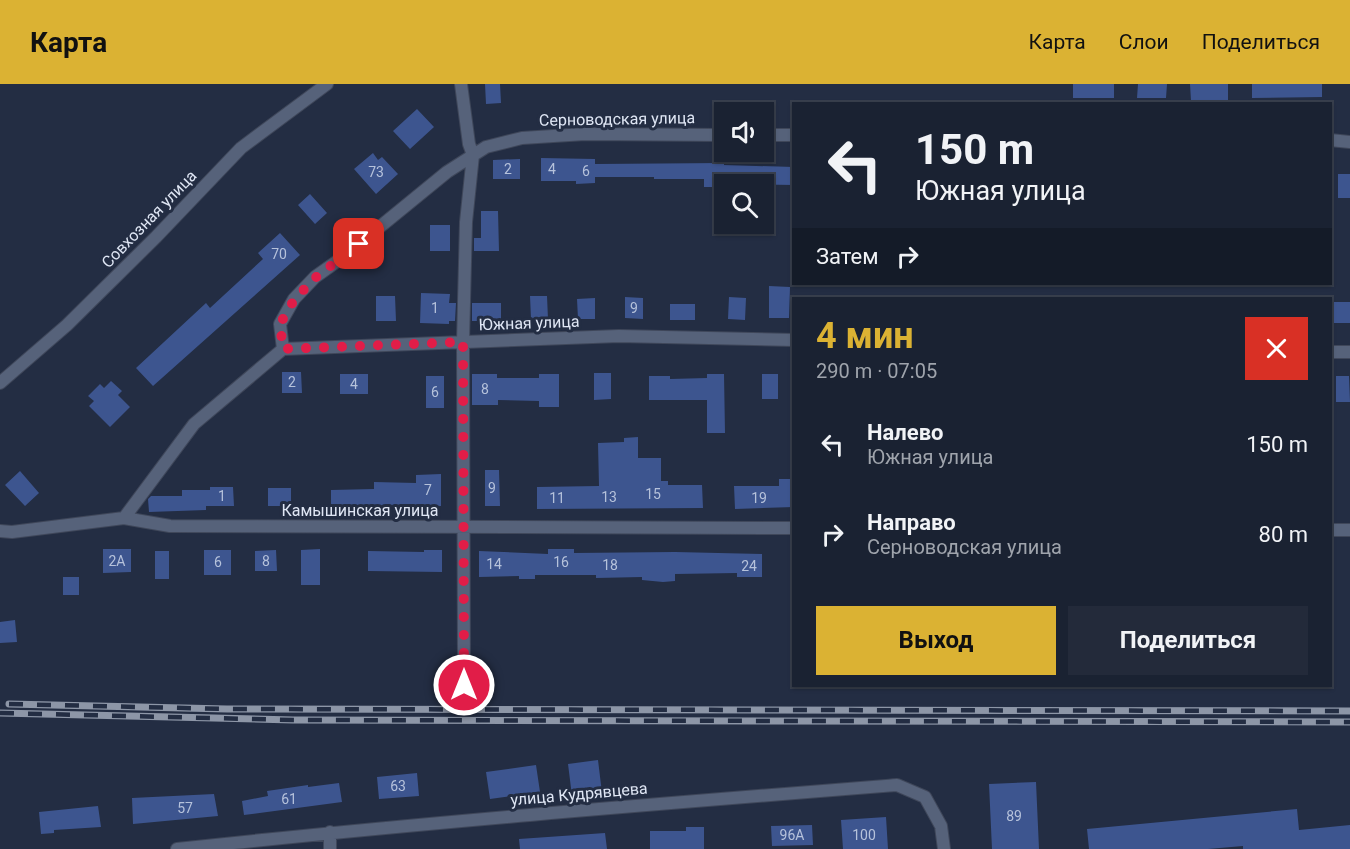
<!DOCTYPE html>
<html lang="ru">
<head>
<meta charset="utf-8">
<style>
  :root { --surface:#1a2232; --page:#232a3a; --text:#f1f3f6; --muted:#9fa4ac; --line:#383f4d; --accent:#dbb233 }
  body { margin:0; font-family:Roboto,sans-serif; background:var(--page); color:var(--text); height:100vh; display:flex; flex-direction:column; font-size:22px; white-space:nowrap }
  * { box-sizing:border-box; margin:0 }
  p { font-size:20px; color:var(--muted) }
  .icon { flex:none; width:33px; height:33px; fill:none; stroke:currentColor; stroke-width:2; stroke-linecap:round; stroke-linejoin:round }
  .map { position:relative; flex:1; overflow:hidden }
  .panel { position:absolute; left:792px; top:213px; width:540px; height:390px; display:flex; flex-direction:column; background:var(--surface); border-radius:0px; box-shadow:0 2px 4px #0004,0 0 0 2px var(--line) }
  .panel>* { flex:none }
  .banner { position:absolute; left:792px; top:18px; width:540px; height:183px; border-radius:0px; box-shadow:0 2px 4px #0004,0 0 0 2px var(--line); background:#1a2232; color:var(--text); overflow:hidden }
  .buttons { position:absolute; left:714px; top:18px; display:grid; gap:12px }
  .buttons a { display:grid; place-items:center; width:60px; height:60px; border-radius:0px; background:var(--surface); box-shadow:0 2px 4px #0004,0 0 0 2px var(--line); font-size:30px }
  .pin { position:absolute; display:grid; place-items:center; width:51px; height:51px; color:#fff; margin:-26px; border-radius:12px; box-shadow:0 3px 9px #0006 }
  .me { position:absolute; width:66px; margin:-33px; rotate:0deg; stroke-linejoin:round; filter:drop-shadow(0 0 4px #0008) }
  .turn { display:flex; align-items:center; gap:21px; height:126px; padding:0 24px; font-size:27px }
  .turn .icon { width:78px; height:78px; stroke-width:2.5 }
  .turn b { display:block; font-size:42px; line-height:51px }
  .then { display:flex; align-items:center; height:57px; padding:0 24px; background:#0003; gap:12px; font-size:22px }
  .round { display:grid; place-items:center; flex:none; width:63px; height:63px; border-radius:0px; background:var(--page) }
  .summary { display:flex; align-items:center; justify-content:space-between; height:102px; padding:0 24px }
  h1 { font-size:36px; font-weight:700; line-height:45px; color:var(--accent) }
  .cta { display:flex; gap:12px; margin-top:auto; padding:12px 24px }
  .cta a { flex:1; height:69px; border-radius:0px; background:var(--accent); color:#111; font-size:24px; font-weight:700; line-height:69px; text-align:center }
  .cta a+a { background:var(--page); color:var(--text) }
  ul { padding:0; list-style:none }
  li { display:flex; align-items:center; gap:18px; height:90px; padding:0 24px }
  li div { flex:1 }
  li b { display:block; font-size:22px }
  li em { font-style:normal }
  header { display:flex; align-items:center; gap:36px; box-sizing:border-box; height:84px; padding:0 30px; background:var(--accent); color:#111 }
  header strong { font-size:28px }
  nav { display:flex; gap:33px; margin-inline-start:auto; font-size:21px }
  .map>svg:first-child { display:block }
  .building { fill:#3d558f }
  .lines { fill:none; stroke-linecap:round; stroke-linejoin:round }
  .minor-casing { stroke:#3f475a; stroke-width:14 }
  .minor { stroke:#56627a; stroke-width:12 }
  .rail-casing { stroke:#8d96a7; stroke-width:7 }
  .rail { stroke:#232d43; stroke-width:4.5; stroke-dasharray:14; stroke-linecap:butt }
  .route { stroke:#e11d48; stroke-width:10; stroke-dasharray:0 18 }
  .labels { text-anchor:middle; dominant-baseline:central; stroke-width:6; stroke-linejoin:round; paint-order:stroke }
  .number-label { font-size:14px; fill:#b6c2db }
  .street-label { font-size:16px; fill:#dfe6f4; stroke:#232d43 }
</style>
</head>
<body>
<header>
<strong>Карта</strong>
<nav><a>Карта</a><a>Слои</a><a>Поделиться</a></nav>
</header>
<div class="map">
<svg width="1350" height="765" viewBox="0 0 1350 765">
  <rect width="100%" height="100%" fill="#232d43"/>
  <path class="building" d="M 485,0 L 500,0 L 501,19 L 486,20 Z
    M 1073,0 L 1114,0 L 1114,14 L 1073,14 Z
    M 1138,0 L 1167,0 L 1166,14 L 1137,14 Z
    M 1190,0 L 1228,0 L 1228,16 L 1191,17 Z
    M 1252,0 L 1322,0 L 1322,13 L 1252,14 Z
    M 417,25 L 434,43 L 410,65 L 393,47 Z
    M 373,69 L 378,76 L 382,73 L 398,90 L 376,110 L 354,85 Z
    M 541,74 L 595,75 L 595,80 L 724,79 L 724,81 L 794,83 L 794,101 L 724,100 L 724,103 L 704,103 L 704,95 L 654,95 L 654,93 L 595,93 L 595,99 L 576,100 L 576,97 L 541,97 Z
    M 520,75 L 520,95 L 493,95 L 493,76 Z
    M 1338,90 L 1350,90 L 1350,114 L 1338,114 Z
    M 310,110 L 327,129 L 315,140 L 298,121 Z
    M 481,127 L 498,127 L 499,167 L 474,167 L 474,154 L 481,154 Z
    M 430,141 L 450,141 L 450,167 L 430,167 Z
    M 280,149 L 300,171 L 153,302 L 136,284 L 206,219 L 210,224 L 263,175 L 258,169 Z
    M 769,202 L 790,203 L 789,234 L 769,234 Z
    M 421,209 L 450,210 L 449,219 L 456,219 L 455,237 L 449,237 L 449,240 L 420,239 Z
    M 376,212 L 395,212 L 396,237 L 376,237 Z
    M 530,212 L 547,212 L 548,235 L 531,235 Z
    M 625,213 L 643,214 L 643,235 L 625,234 Z
    M 729,213 L 746,214 L 745,236 L 728,235 Z
    M 595,214 L 595,235 L 578,235 L 577,215 Z
    M 1330,218 L 1350,218 L 1350,239 L 1330,239 Z
    M 472,219 L 501,219 L 501,237 L 472,237 Z
    M 670,220 L 695,220 L 695,236 L 670,236 Z
    M 282,288 L 301,288 L 302,309 L 282,309 Z
    M 594,289 L 611,289 L 611,315 L 594,316 Z
    M 340,290 L 368,290 L 368,310 L 340,310 Z
    M 472,290 L 497,290 L 497,294 L 539,294 L 539,290 L 559,290 L 559,323 L 539,323 L 539,317 L 498,316 L 498,321 L 472,321 Z
    M 707,290 L 724,290 L 725,349 L 707,349 L 707,316 L 649,316 L 649,292 L 670,292 L 670,295 L 707,294 Z
    M 762,290 L 778,290 L 778,315 L 762,315 Z
    M 426,292 L 444,292 L 444,324 L 426,324 Z
    M 1336,292 L 1349,292 L 1350,318 L 1336,318 Z
    M 111,297 L 122,307 L 118,311 L 130,323 L 110,343 L 89,322 L 94,317 L 88,312 L 100,300 L 104,304 Z
    M 638,353 L 638,374 L 661,374 L 661,397 L 668,397 L 668,401 L 702,401 L 703,424 L 537,425 L 537,403 L 599,402 L 598,359 L 624,358 L 624,354 Z
    M 485,386 L 499,386 L 500,422 L 485,422 Z
    M 20,387 L 39,409 L 25,422 L 5,401 Z
    M 441,390 L 441,422 L 374,425 L 374,423 L 331,424 L 331,406 L 374,405 L 374,398 L 416,399 L 416,391 Z
    M 779,395 L 794,395 L 794,423 L 735,425 L 734,402 L 779,402 Z
    M 210,403 L 233,403 L 234,422 L 206,422 L 206,426 L 149,428 L 148,415 L 151,412 L 182,412 L 182,406 L 210,406 Z
    M 268,404 L 291,404 L 291,422 L 268,422 Z
    M 103,465 L 131,465 L 131,488 L 103,489 Z
    M 320,465 L 320,501 L 301,501 L 301,466 Z
    M 548,465 L 574,465 L 574,469 L 675,468 L 762,470 L 762,493 L 737,493 L 737,489 L 675,490 L 675,497 L 663,498 L 642,496 L 642,493 L 596,494 L 596,491 L 535,491 L 535,495 L 519,495 L 519,492 L 479,493 L 479,467 L 548,470 Z
    M 204,466 L 231,466 L 231,491 L 204,491 Z
    M 276,466 L 277,487 L 255,487 L 255,467 Z
    M 424,466 L 442,466 L 442,488 L 368,487 L 368,467 L 424,468 Z
    M 155,467 L 169,467 L 169,495 L 155,495 Z
    M 63,493 L 79,493 L 79,511 L 63,511 Z
    M 15,536 L 17,558 L 0,559 L 0,538 Z
    M 598,676 L 602,709 L 572,712 L 568,680 Z
    M 536,681 L 540,708 L 490,715 L 486,688 Z
    M 417,689 L 419,712 L 379,715 L 377,693 Z
    M 1036,698 L 1039,765 L 992,765 L 989,700 Z
    M 339,699 L 342,718 L 244,731 L 242,717 L 268,712 L 267,707 L 308,701 L 308,703 Z
    M 214,710 L 218,732 L 133,740 L 132,714 Z
    M 98,722 L 101,743 L 54,746 L 54,749 L 41,750 L 39,728 Z
    M 1297,725 L 1299,746 L 1350,741 L 1350,765 L 1243,765 L 1243,762 L 1208,765 L 1089,765 L 1087,745 Z
    M 886,733 L 888,765 L 843,765 L 841,736 Z
    M 812,741 L 813,761 L 772,762 L 771,742 Z
    M 686,743 L 704,743 L 704,765 L 650,765 L 650,747 L 686,747 Z
    M 605,749 L 607,765 L 520,765 L 519,755 Z"/>
  <g class="lines">
    <defs>
      <path id="minor" d="M 461,0 L 469,60 L 473,71 L 466,138 L 463,258 L 464,601
        M 764,51 L 794,51
        M 1330,56 L 1350,58
        M 283,265 L 280,240 L 294,215 L 315,193 L 343,173 L 447,88 L 486,63 L 522,54 L 585,50 L 724,51
        M 1330,268 L 1350,268
        M 0,299 L 67,241 L 156,153 L 241,64 L 327,0
        M 124,434 L 194,340 L 283,265 L 619,252 L 794,256
        M 1330,446 L 1350,446
        M 0,447 L 12,448 L 124,434 L 170,442 L 794,444
        M 330,748 L 330,765
        M 177,765 C 416,739 657,720 897,701 L 925,713 L 941,742 L 944,765"/>
    </defs>
    <use href="#minor" class="minor-casing"/>
    <use href="#minor" class="minor"/>
    <defs>
      <path id="rail" d="M 9,620 L 227,625 L 1350,627
        M 0,629 L 293,636 L 1350,638"/>
    </defs>
    <use href="#rail" class="rail-casing"/>
    <use href="#rail" class="rail"/>
  </g>
  <g class="lines">
    <path class="route" d="M 359,160 L 315,194 L 294,216 L 280,240 L 283,265 L 463,258 L 464,601"/>
  </g>
  <g class="labels">
    <g class="number-label">
      <text x="508" y="85">2</text>
      <text x="552" y="85">4</text>
      <text x="586" y="87">6</text>
      <text x="376" y="88">73</text>
      <text x="279" y="170">70</text>
      <text x="435" y="224">1</text>
      <text x="634" y="224">9</text>
      <text x="292" y="298">2</text>
      <text x="354" y="300">4</text>
      <text x="485" y="305">8</text>
      <text x="435" y="308">6</text>
      <text x="492" y="404">9</text>
      <text x="428" y="406">7</text>
      <text x="653" y="410">15</text>
      <text x="222" y="412">1</text>
      <text x="609" y="413">13</text>
      <text x="557" y="414">11</text>
      <text x="759" y="414">19</text>
      <text x="117" y="477">2А</text>
      <text x="266" y="477">8</text>
      <text x="218" y="478">6</text>
      <text x="561" y="478">16</text>
      <text x="494" y="480">14</text>
      <text x="610" y="481">18</text>
      <text x="749" y="482">24</text>
      <text x="398" y="702">63</text>
      <text x="289" y="715">61</text>
      <text x="185" y="724">57</text>
      <text x="1014" y="732">89</text>
      <text x="792" y="751">96А</text>
      <text x="864" y="751">100</text>
    </g>
    <g class="street-label">
      <text transform="translate(617 35) rotate(-1)">Серноводская улица</text>
      <text transform="translate(149 135) rotate(-46)">Совхозная улица</text>
      <text transform="translate(529 239) rotate(-2)">Южная улица</text>
      <text x="360" y="426">Камышинская улица</text>
      <text transform="translate(579 710) rotate(-5)">улица Кудрявцева</text>
    </g>
  </g>
</svg>
<div class="buttons">
<a><svg class="icon" aria-label="sound" viewBox="0 0 24 24"><path d="M4 9h4l5-4v14l-5-4H4zM17 9q2 3 0 6"/></svg></a>
<a><svg class="icon" aria-label="search" viewBox="0 0 24 24"><circle cx="10" cy="10" r="6"/><path d="M15 15l6 6"/></svg></a>
</div>
<div class="pin" style="left:359px;top:160px;background:#d93025"><svg class="icon" aria-label="arrive" viewBox="0 0 24 24"><path d="M6 21V4h12l-3 4 3 4H6"/></svg></div>
<svg class="me" style="left:464px;top:601px" viewBox="-20 -20 40 40"><circle r="17" fill="#e11d48" stroke="#fff" stroke-width="3"/><path d="M0-11L8 9 0 5-8 9z" fill="#fff"/></svg>
<div class="banner">
<div class="turn"><svg class="icon" aria-label="left" viewBox="0 0 24 24"><path d="M17 20v-9H6M10 6l-5 5 5 5"/></svg><div><b>150 m</b>Южная улица</div></div>
<div class="then">Затем<svg class="icon" aria-label="right" viewBox="0 0 24 24"><path d="M7 20v-9h11M14 6l5 5-5 5"/></svg></div>
</div>
<section class="panel">
<div class="summary"><div><h1>4 мин</h1><p>290 m · 07:05</p></div><a class="round" style="background:#d93025;color:#fff"><svg class="icon" aria-label="close" viewBox="0 0 24 24"><path d="M6 6l12 12M18 6L6 18"/></svg></a></div>
<ul>
<li><svg class="icon" aria-label="left" viewBox="0 0 24 24"><path d="M17 20v-9H6M10 6l-5 5 5 5"/></svg><div><b>Налево</b><p>Южная улица</p></div><em>150 m</em></li>
<li><svg class="icon" aria-label="right" viewBox="0 0 24 24"><path d="M7 20v-9h11M14 6l5 5-5 5"/></svg><div><b>Направо</b><p>Серноводская улица</p></div><em>80 m</em></li>
</ul>
<div class="cta"><a>Выход</a><a>Поделиться</a></div>
</section>
</div>
</body>
</html>
